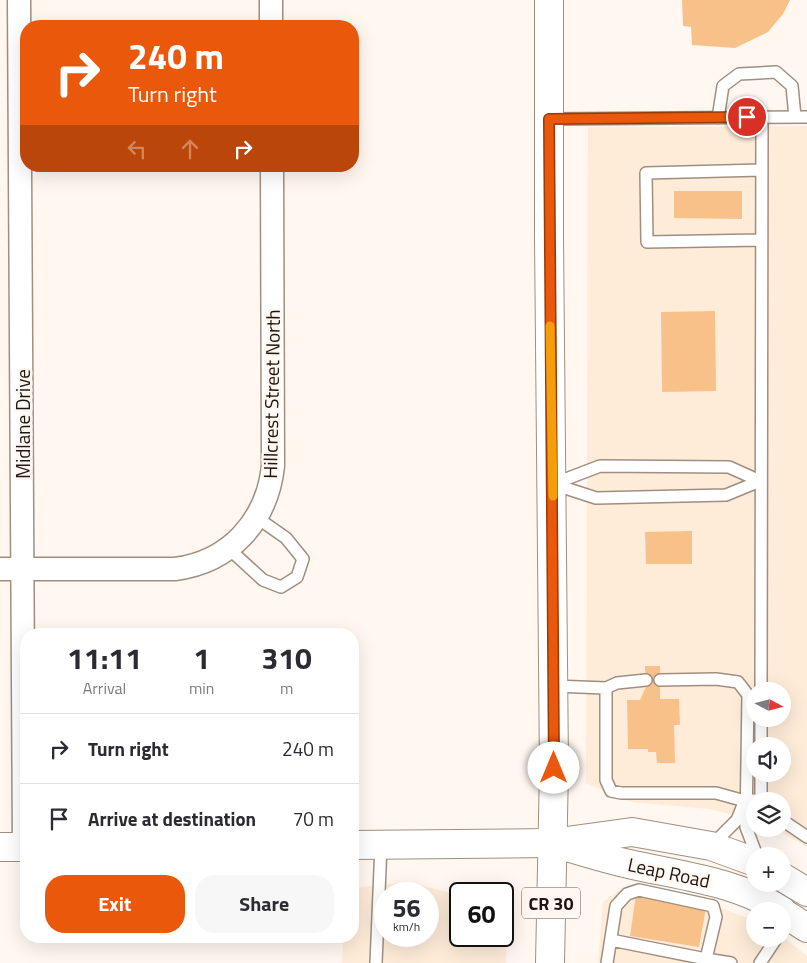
<!DOCTYPE html>
<html lang="en">
<head>
<meta charset="utf-8">
<style>
  :root { --surface:#fff; --page:#f7f7f7; --text:#2b2b33; --muted:#7c7c81; --line:#e1e1e2; --accent:#ea580c }
  body { margin:0; font-family:"Titillium Web",sans-serif; background:var(--page); color:var(--text); height:100vh; display:flex; flex-direction:column; font-size:19px; white-space:nowrap }
  * { box-sizing:border-box; margin:0 }
  p { font-size:16px; color:var(--muted) }
  .icon { flex:none; width:28px; height:28px; fill:none; stroke:currentColor; stroke-width:2; stroke-linecap:round; stroke-linejoin:round }
  .map { position:relative; flex:1; overflow:hidden }
  .details { position:absolute; left:20px; top:628px; width:339px; height:315px; display:flex; flex-direction:column; background:var(--surface); border-radius:20px; box-shadow:0 5px 20px #0002 }
  .details>* { flex:none }
  .guide { position:absolute; left:20px; top:20px; width:339px; height:152px; border-radius:20px; box-shadow:0 5px 20px #0002; background:#ea580c; color:#fff; overflow:hidden }
  .needle { width:32px; rotate:97deg }
  .buttons { position:absolute; left:746px; top:682px; display:grid; gap:10px }
  .buttons a { display:grid; place-items:center; width:45px; height:45px; border-radius:50%; background:var(--surface); box-shadow:0 5px 20px #0002; font-size:25px }
  .speed { position:absolute; left:374px; top:882px; display:flex; gap:10px; font-size:25px; font-weight:700; text-align:center }
  .speed>* { display:grid; place-content:center; width:65px; height:65px; border-radius:50%; background:var(--surface); box-shadow:0 5px 20px #0002; line-height:1 }
  .speed small { font-size:12px; font-weight:400 }
  .speed .limit { border:2px solid #111; border-radius:8px; background:#fff; color:#111 }
  .pin { position:absolute; display:grid; place-items:center; width:42px; height:42px; color:#fff; margin:-21px; border:2px solid #fff; border-radius:50%; box-shadow:0 1px 5px #0007 }
  .me { position:absolute; width:55px; margin:-28px; rotate:0deg; stroke-linejoin:round; filter:drop-shadow(0 0 4px #0008) }
  .turn { display:flex; align-items:center; gap:18px; height:105px; padding:0 25px; font-size:22px }
  .turn .icon { width:65px; height:65px; stroke-width:2.5 }
  .turn b { display:block; font-size:35px; line-height:42px }
  .lanes { display:flex; align-items:center; height:48px; padding:0 25px; background:#0003; justify-content:center; gap:25px; direction:ltr }
  .lanes .off { opacity:.35 }
  .eta { display:flex; justify-content:space-evenly; align-items:center; height:85px; text-align:center }
  .eta b { font-size:30px; font-weight:700; line-height:35px }
  .action { display:flex; gap:10px; margin-top:auto; padding:10px 25px }
  .action a { flex:1; height:58px; border-radius:20px; background:var(--accent); color:#fff; font-size:20px; font-weight:700; line-height:58px; text-align:center }
  .action a+a { background:var(--page); color:var(--text) }
  ul { padding:0; list-style:none }
  li { display:flex; align-items:center; gap:15px; height:70px; padding:0 25px; border-top:1px solid var(--line) }
  li div { flex:1 }
  li b { display:block; font-size:19px }
  li em { font-style:normal }
  .map>svg:first-child { display:block }
  .built { fill:#feebd8; fill-rule:evenodd }
  .building { fill:#f9c18a }
  .lines { fill:none; stroke-linecap:round; stroke-linejoin:round }
  .lane-casing { stroke:#a08f80; stroke-width:14 }
  .street-casing { stroke:#a08f80; stroke-width:25 }
  .secondary-casing { stroke:#a08f80; stroke-width:30 }
  .primary-casing { stroke:#a08f80; stroke-width:30 }
  .lane { stroke:#fff; stroke-width:11 }
  .street { stroke:#fff; stroke-width:22 }
  .secondary { stroke:#fff; stroke-width:28 }
  .primary { stroke:#fff; stroke-width:28 }
  .route-casing { stroke:#983908; stroke-width:12 }
  .route { stroke:#ea580c; stroke-width:9 }
  .slow { stroke:#f59e0b; stroke-width:9 }
  .labels { text-anchor:middle; dominant-baseline:central; stroke-width:5; stroke-linejoin:round; paint-order:stroke }
  .shield { fill:#fff7f0; stroke:#615a54; stroke-width:1 }
  .shield-label { font-size:18px; font-weight:bold; fill:#1d1711 }
  .street-label { font-size:19px; fill:#1d1711; stroke:#fff7f0 }
</style>
</head>
<body>
<div class="map">
<svg width="807" height="963" viewBox="0 0 807 963">
  <rect width="100%" height="100%" fill="#fff7f0"/>
  <path class="built" d="M 807,126 L 807,847 L 776,829 L 782,829 L 782,801 L 755,801 L 755,820 L 710,809 L 631,802 L 586,783 L 588,127 ZM 755,691 L 782,691 L 782,719 L 755,719 ZM 755,746 L 782,746 L 782,774 L 755,774 Z
    M 407,882 L 460,895 L 460,936 L 502,936 L 503,906 L 507,907 L 506,963 L 342,963 L 343,936 L 352,936 L 353,888 ZM 385,894 L 428,894 L 428,936 L 385,936 Z
    M 629,884 L 703,901 L 755,921 L 755,939 L 782,939 L 783,937 L 807,956 L 807,963 L 598,963 L 603,902 Z"/>
  <path class="building" d="M 682,0 L 790,0 L 783,14 L 768,32 L 735,48 L 692,45 L 691,27 L 683,26 Z
    M 674,191 L 742,191 L 742,219 L 674,218 Z
    M 715,311 L 716,391 L 662,392 L 661,312 Z
    M 692,531 L 692,564 L 646,564 L 645,532 Z
    M 645,666 L 660,666 L 660,699 L 679,699 L 680,725 L 674,725 L 675,763 L 657,763 L 656,752 L 648,752 L 648,749 L 628,749 L 627,700 L 640,700 L 646,687 Z
    M 636,895 L 706,907 L 699,947 L 630,936 Z"/>
  <g class="lines">
    <defs>
      <path id="lane" d="M 718,118 L 723,86 L 739,74 L 776,72 L 792,86 L 795,117
        M 549,119 L 807,117
        M 761,240 L 647,242 L 646,173 L 761,170
        M 553,484 L 600,466 L 729,467 L 760,481
        M 553,484 L 596,498 L 726,495 L 760,481
        M 228,548 L 263,580 L 281,587 L 297,577 L 303,559 L 286,538 L 256,517
        M 660,680 L 716,679 L 738,682 L 748,695 L 746,827 L 757,856
        M 554,686 L 606,688 L 606,780 L 611,791 L 621,793 L 716,793 L 745,801 L 761,799
        M 606,688 L 617,683 L 646,680
        M 761,691 L 762,117
        M 761,719 L 761,746
        M 761,774 L 761,799 L 764,801
        M 782,820 L 807,837
        M 712,845 L 737,820 L 743,805
        M 706,959 L 731,963
        M 376,963 L 381,845
        M 607,963 L 616,906 L 627,894 L 639,890 L 713,906 L 716,917 L 706,959 L 611,940
        M 760,963 L 776,939"/>
      <path id="street" d="M 19,0 L 24,847
        M 271,0 L 271,26
        M 0,569 L 175,569 C 230,562 267,521 273,466 L 272,166"/>
      <path id="secondary" d="M 352,845 L 552,843 L 632,832 L 711,846 L 755,862
        M 563,846 C 585,852 607,859 629,864 C 681,876 736,881 782,911
        M 0,847 L 26,847
        M 782,877 L 807,892
        M 782,912 L 807,928"/>
      <path id="primary" d="M 549,0 L 549,237 L 554,769 L 550,963"/>
    </defs>
    <use href="#lane" class="lane-casing"/>
    <use href="#street" class="street-casing"/>
    <use href="#secondary" class="secondary-casing"/>
    <use href="#primary" class="primary-casing"/>
    <use href="#lane" class="lane"/>
    <use href="#street" class="street"/>
    <use href="#secondary" class="secondary"/>
    <use href="#primary" class="primary"/>
  </g>
  <g class="lines">
    <defs>
      <path id="route" d="M 554,768 L 549,119 L 747,117"/>
    </defs>
    <use href="#route" class="route-casing"/>
    <use href="#route" class="route"/>
    <path class="slow" d="M 550,326 L 553,496"/>
  </g>
  <g class="labels">
    <rect class="shield" x="522" y="887.5" width="58" height="31" rx="4"/>
    <g class="shield-label">
      <text x="551" y="903">CR 30</text>
    </g>
    <g class="street-label">
      <text transform="translate(271 394) rotate(-89)">Hillcrest Street North</text>
      <text transform="translate(22 424) rotate(-90)">Midlane Drive</text>
      <text transform="translate(669 872) rotate(12)">Leap Road</text>
    </g>
  </g>
</svg>
<div class="buttons">
<a><svg class="needle" viewBox="-14 -14 28 28"><path d="M0-13l5 13h-10z" fill="#e53935"/><path d="M0 13l5-13h-10z" fill="#7c7c81"/></svg></a>
<a><svg class="icon" aria-label="sound" viewBox="0 0 24 24"><path d="M4 9h4l5-4v14l-5-4H4zM17 9q2 3 0 6"/></svg></a>
<a><svg class="icon" aria-label="layers" viewBox="0 0 24 24"><path d="M12 4l9 5-9 5-9-5zM3 14l9 5 9-5"/></svg></a>
<a>+</a>
<a>−</a>
</div>
<div class="speed"><div>56<small>km/h</small></div><div class="limit">60</div></div>
<div class="pin" style="left:747px;top:117px;background:#d93025"><svg class="icon" aria-label="arrive" viewBox="0 0 24 24"><path d="M6 21V4h12l-3 4 3 4H6"/></svg></div>
<svg class="me" style="left:554px;top:768px" viewBox="-20 -20 40 40"><circle r="19" fill="#fff"/><path d="M0-13L10 11 0 6-10 11z" fill="#ea580c"/></svg>
<div class="guide">
<div class="turn"><svg class="icon" aria-label="right" viewBox="0 0 24 24"><path d="M7 20v-9h11M14 6l5 5-5 5"/></svg><div><b>240 m</b>Turn right</div></div>
<div class="lanes"><svg class="icon off" aria-label="left" viewBox="0 0 24 24"><path d="M17 20v-9H6M10 6l-5 5 5 5"/></svg><svg class="icon off" aria-label="ahead" viewBox="0 0 24 24"><path d="M12 20V5M6 11l6-6 6 6"/></svg><svg class="icon" aria-label="right" viewBox="0 0 24 24"><path d="M7 20v-9h11M14 6l5 5-5 5"/></svg></div>
</div>
<section class="details">
<div class="eta">
<div><b>11:11</b><p>Arrival</p></div>
<div><b>1</b><p>min</p></div>
<div><b>310</b><p>m</p></div>
</div>
<ul>
<li><svg class="icon" aria-label="right" viewBox="0 0 24 24"><path d="M7 20v-9h11M14 6l5 5-5 5"/></svg><div><b>Turn right</b></div><em>240 m</em></li>
<li><svg class="icon" aria-label="arrive" viewBox="0 0 24 24"><path d="M6 21V4h12l-3 4 3 4H6"/></svg><div><b>Arrive at destination</b></div><em>70 m</em></li>
</ul>
<div class="action"><a>Exit</a><a>Share</a></div>
</section>
</div>
</body>
</html>
